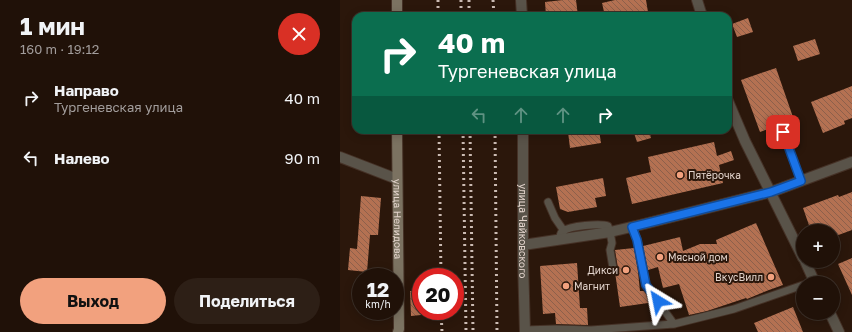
<!DOCTYPE html>
<html lang="ru">
<head>
<meta charset="utf-8">
<style>
  :root { --surface:#201108; --page:#2d1f16; --text:#f1f3f6; --muted:#a29d9c; --line:#3d3129; --accent:#f2a17e }
  body { margin:0; font-family:"Golos Text",sans-serif; background:var(--page); color:var(--text); height:100vh; display:flex; flex-direction:column; font-size:15px; white-space:nowrap }
  * { box-sizing:border-box; margin:0 }
  p { font-size:13px; color:var(--muted) }
  .icon { flex:none; width:22px; height:22px; fill:none; stroke:currentColor; stroke-width:2; stroke-linecap:round; stroke-linejoin:round }
  .map { position:relative; flex:1; overflow:hidden }
  .details { display:flex; flex-direction:column; background:var(--surface); width:340px }
  .details>* { flex:none }
  .guide { position:absolute; left:12px; top:12px; width:380px; height:122px; border-radius:12px; box-shadow:0 2px 10px #0003,0 0 0 1px var(--line); background:#0b6e4f; color:#fff; overflow:hidden }
  .buttons { position:absolute; left:456px; top:224px; display:grid; gap:8px }
  .buttons a { display:grid; place-items:center; width:44px; height:44px; border-radius:50%; background:var(--surface); box-shadow:0 2px 10px #0003,0 0 0 1px var(--line); font-size:20px }
  .speed { position:absolute; left:12px; top:268px; display:flex; gap:8px; font-size:20px; font-weight:700; text-align:center }
  .speed>* { display:grid; place-content:center; width:52px; height:52px; border-radius:50%; background:var(--surface); box-shadow:0 2px 10px #0003,0 0 0 1px var(--line); line-height:1 }
  .speed small { font-size:10px; font-weight:400 }
  .speed .limit { border:6px solid #d22; background:#fff; color:#111 }
  .pin { position:absolute; display:grid; place-items:center; width:34px; height:34px; color:#fff; margin:-17px; border-radius:8px; box-shadow:0 2px 6px #0006 }
  .me { position:absolute; width:44px; margin:-22px; rotate:325deg; stroke-linejoin:round; filter:drop-shadow(0 0 3px #0008) }
  .turn { display:flex; align-items:center; gap:14px; height:84px; padding:0 20px; font-size:18px }
  .turn .icon { width:52px; height:52px; stroke-width:2.5 }
  .turn b { display:block; font-size:28px; line-height:34px }
  .lanes { display:flex; align-items:center; height:38px; padding:0 20px; background:#0003; justify-content:center; gap:20px; direction:ltr }
  .lanes .off { opacity:.35 }
  .round { display:grid; place-items:center; flex:none; width:42px; height:42px; border-radius:21px; background:var(--page) }
  .summary { display:flex; align-items:center; justify-content:space-between; height:68px; padding:0 20px }
  h1 { font-size:24px; font-weight:700; line-height:30px }
  .primary-button { display:flex; gap:8px; margin-top:auto; padding:8px 20px }
  .primary-button a { flex:1; height:46px; border-radius:24px; background:var(--accent); color:#111; font-size:16px; font-weight:700; line-height:46px; text-align:center }
  .primary-button a+a { background:var(--page); color:var(--text) }
  ul { padding:0; list-style:none }
  li { display:flex; align-items:center; gap:12px; height:60px; padding:0 20px }
  li div { flex:1 }
  li b { display:block; font-size:15px }
  li em { font-style:normal }
  main { display:flex; flex:1; min-height:0 }
  .map>svg:first-child { display:block }
  .building { fill:url(#building-back-hatch) }
  .lines { fill:none; stroke-linecap:round; stroke-linejoin:round }
  .service-casing { stroke:#453126; stroke-width:9 }
  .minor-casing { stroke:#453126; stroke-width:12 }
  .tertiary-casing { stroke:#453126; stroke-width:12 }
  .secondary-casing { stroke:#453126; stroke-width:12 }
  .service { stroke:#595349; stroke-width:7 }
  .minor { stroke:#595349; stroke-width:10 }
  .tertiary { stroke:#595349; stroke-width:10 }
  .secondary { stroke:#7b7261; stroke-width:10 }
  .rail { stroke:#cbbbb3; stroke-width:3; stroke-dasharray:2 4; stroke-linecap:butt }
  .route-casing { stroke:#114b97; stroke-width:10 }
  .route { stroke:#1a73e8; stroke-width:7 }
  .poi-dot { fill:#f2a17e; stroke:#2b170b; stroke-width:1.5 }
  .labels { text-anchor:middle; dominant-baseline:central; stroke-width:4; stroke-linejoin:round; paint-order:stroke }
  .poi-label { font-size:10px; fill:#e3d4cc; stroke:#2b170b; text-anchor:start }
  .street-label { font-size:10px; fill:#e3d4cc; stroke:#2b170b }
</style>
</head>
<body>
<main>
<section class="details">
<div class="summary"><div><h1>1 мин</h1><p>160 m · 19:12</p></div><a class="round" style="background:#d93025;color:#fff"><svg class="icon" aria-label="close" viewBox="0 0 24 24"><path d="M6 6l12 12M18 6L6 18"/></svg></a></div>
<ul>
<li><svg class="icon" aria-label="right" viewBox="0 0 24 24"><path d="M7 20v-9h11M14 6l5 5-5 5"/></svg><div><b>Направо</b><p>Тургеневская улица</p></div><em>40 m</em></li>
<li><svg class="icon" aria-label="left" viewBox="0 0 24 24"><path d="M17 20v-9H6M10 6l-5 5 5 5"/></svg><div><b>Налево</b></div><em>90 m</em></li>
</ul>
<div class="primary-button"><a>Выход</a><a>Поделиться</a></div>
</section>
<div class="map">
<svg width="512" height="332" viewBox="0 0 512 332">
  <defs>
    <pattern id="building-back-hatch" width="6" height="6" patternUnits="userSpaceOnUse"><rect width="6" height="6" fill="#b47152"/><path d="M-1 5l2 2M0 0l6 6M5-1l2 2" fill="none" stroke="#8d604b"/></pattern>
  </defs>
  <rect width="100%" height="100%" fill="#2b170b"/>
  <path class="building" d="M 223,0 L 236,0 L 238,16 L 206,16 L 205,2 Z
    M 275,0 L 306,0 L 308,12 L 292,16 L 265,16 L 262,3 Z
    M 408,18 L 413,32 L 397,37 L 392,24 Z
    M 475,39 L 480,54 L 458,61 L 453,46 Z
    M 436,68 L 454,120 L 420,132 L 401,80 Z
    M 512,86 L 512,118 L 504,121 L 505,124 L 483,133 L 471,102 Z
    M 242,130 L 259,130 L 261,143 L 230,148 L 228,132 Z
    M 293,130 L 309,130 L 311,138 L 297,142 Z
    M 374,142 L 377,156 L 391,151 L 394,160 L 379,165 L 383,183 L 292,204 L 286,178 L 311,172 L 308,157 Z
    M 263,178 L 266,196 L 255,198 L 257,207 L 228,212 L 220,209 L 216,187 Z
    M 512,192 L 512,230 L 493,237 L 493,231 L 471,231 L 463,208 L 498,195 L 499,197 Z
    M 21,196 L 41,198 L 38,235 L 30,235 L 27,272 L 8,270 L 10,248 L 17,249 Z
    M 416,223 L 443,285 L 429,290 L 407,299 L 406,298 L 367,311 L 349,315 L 339,284 L 323,288 L 318,267 L 308,270 L 303,246 L 340,237 L 343,251 L 360,244 L 377,244 L 376,240 Z
    M 294,248 L 298,272 L 300,291 L 304,291 L 306,294 L 308,303 L 280,307 L 275,272 L 278,270 L 278,268 L 275,250 Z
    M 512,258 L 512,295 L 498,264 Z
    M 237,263 L 240,308 L 247,308 L 248,325 L 216,324 L 215,313 L 203,314 L 200,266 Z
    M 81,290 L 81,315 L 71,316 L 70,291 Z
    M 453,307 L 463,332 L 418,332 L 414,323 Z"/>
  <g class="lines">
    <defs>
      <path id="service" d="M 443,132 L 461,181
        M 208,202 L 215,218 L 224,231
        M 292,227 L 297,239 L 306,285 L 334,324
        M 220,240 C 220,236 220,233 223,231 C 230,226 260,223 268,226 L 270,232 L 272,243 L 270,250 L 273,268
        M 184,330 L 216,329 L 251,330 L 334,324 L 394,309 L 463,285"/>
      <g id="minor">
        <path d="M 181,0 L 182,16"/>
        <path id="s1" d="M 183,130 L 183,260 L 185,332"/>
        <path d="M 0,157 L 57,179"/>
        <path d="M 183,245 L 270,232 L 304,224 L 431,192 L 512,162"/>
      </g>
      <path id="tertiary" d="M 357,0 L 362,16
        M 388,101 L 405,141 L 463,258
        M 465,261 L 475,283
        M 490,313 L 499,332"/>
      <g id="secondary">
        <path d="M 57,0 L 57,16"/>
        <path id="s2" d="M 57,130 L 59,329 L 58,332"/>
      </g>
    </defs>
    <use href="#service" class="service-casing"/>
    <use href="#minor" class="minor-casing"/>
    <use href="#tertiary" class="tertiary-casing"/>
    <use href="#secondary" class="secondary-casing"/>
    <use href="#service" class="service"/>
    <use href="#minor" class="minor"/>
    <use href="#tertiary" class="tertiary"/>
    <use href="#secondary" class="secondary"/>
    <path class="rail" d="M 98,0 L 98,16
      M 121,0 L 121,16
      M 129,0 L 129,16
      M 153,0 L 154,16
      M 99,130 L 101,277
      M 123,130 L 126,332
      M 130,130 L 133,332
      M 155,130 L 157,332
      M 101,311 L 102,332"/>
  </g>
  <g class="lines">
    <defs>
      <path id="route" d="M 318,301 L 306,285 L 297,240 L 292,227 L 431,192 L 461,181 L 443,132"/>
    </defs>
    <use href="#route" class="route-casing"/>
    <use href="#route" class="route"/>
  </g>
  <g class="poi-dot">
    <circle cx="340" cy="175" r="4"/>
    <circle cx="320" cy="257" r="4"/>
    <circle cx="286" cy="270" r="4"/>
    <circle cx="431" cy="277" r="4"/>
    <circle cx="226" cy="286" r="4"/>
  </g>
  <g class="labels">
    <g class="poi-label">
      <text x="348" y="175">Пятёрочка</text>
      <text x="328" y="257">Мясной дом</text>
      <text x="278" y="270" text-anchor="end">Дикси</text>
      <text x="423" y="277" text-anchor="end">ВкусВилл</text>
      <text x="234" y="286">Магнит</text>
    </g>
    <g class="street-label">
      <text stroke="none"><textPath href="#s2" startOffset="89">улица Нелидова</textPath></text>
      <text stroke="none"><textPath href="#s1" startOffset="101">улица Чайковского</textPath></text>
    </g>
  </g>
</svg>
<div class="buttons">
<a>+</a>
<a>−</a>
</div>
<div class="speed"><div>12<small>km/h</small></div><div class="limit">20</div></div>
<div class="pin" style="left:443px;top:132px;background:#d93025"><svg class="icon" aria-label="arrive" viewBox="0 0 24 24"><path d="M6 21V4h12l-3 4 3 4H6"/></svg></div>
<svg class="me" style="left:318px;top:301px" viewBox="-20 -20 40 40"><path d="M0-17L14 15 0 8-14 15z" fill="#1a73e8" stroke="#fff" stroke-width="4"/></svg>
<div class="guide">
<div class="turn"><svg class="icon" aria-label="right" viewBox="0 0 24 24"><path d="M7 20v-9h11M14 6l5 5-5 5"/></svg><div><b>40 m</b>Тургеневская улица</div></div>
<div class="lanes"><svg class="icon off" aria-label="left" viewBox="0 0 24 24"><path d="M17 20v-9H6M10 6l-5 5 5 5"/></svg><svg class="icon off" aria-label="ahead" viewBox="0 0 24 24"><path d="M12 20V5M6 11l6-6 6 6"/></svg><svg class="icon off" aria-label="ahead" viewBox="0 0 24 24"><path d="M12 20V5M6 11l6-6 6 6"/></svg><svg class="icon" aria-label="right" viewBox="0 0 24 24"><path d="M7 20v-9h11M14 6l5 5-5 5"/></svg></div>
</div>
</div>
</main>
</body>
</html>
